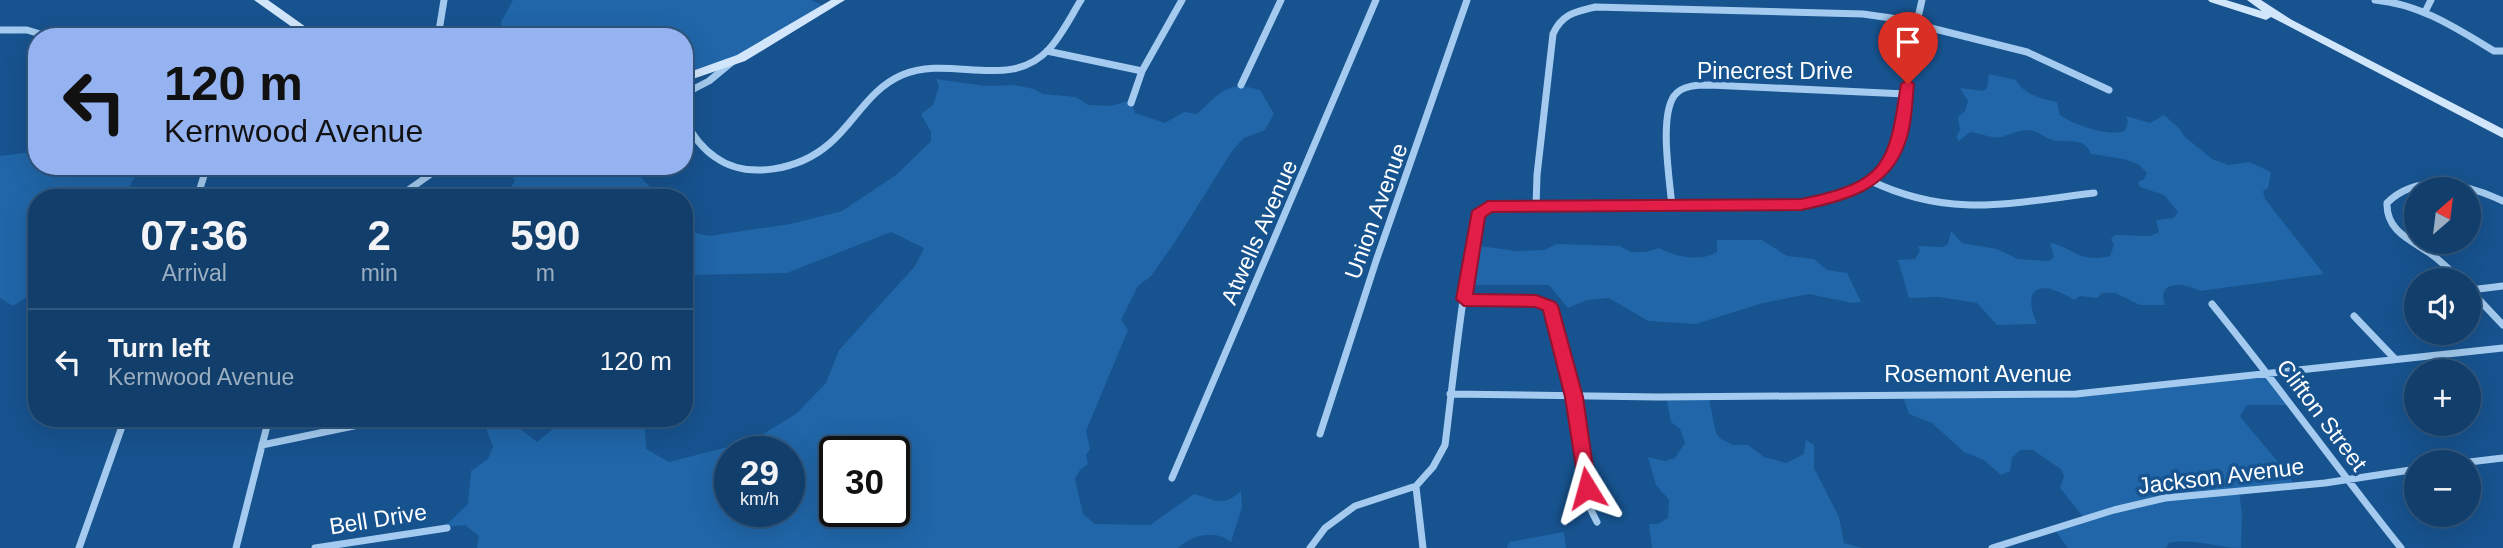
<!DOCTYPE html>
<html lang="en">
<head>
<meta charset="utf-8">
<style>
  :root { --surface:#113e6b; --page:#1e4973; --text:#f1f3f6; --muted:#9caec1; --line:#30577e }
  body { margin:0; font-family:Helvetica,sans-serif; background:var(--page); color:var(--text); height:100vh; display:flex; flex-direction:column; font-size:26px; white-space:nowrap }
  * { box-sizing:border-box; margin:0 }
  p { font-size:23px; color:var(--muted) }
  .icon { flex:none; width:38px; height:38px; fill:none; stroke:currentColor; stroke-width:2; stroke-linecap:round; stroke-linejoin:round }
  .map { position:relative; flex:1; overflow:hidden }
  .side { position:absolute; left:28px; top:189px; width:665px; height:238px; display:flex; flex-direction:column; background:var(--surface); border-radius:28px; box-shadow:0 7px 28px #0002,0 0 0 2px var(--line) }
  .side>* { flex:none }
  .banner { position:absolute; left:28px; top:28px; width:665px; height:147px; border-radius:28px; box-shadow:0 7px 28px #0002,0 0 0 2px var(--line); background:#95b2f1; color:#111; overflow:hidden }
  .needle { width:46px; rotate:28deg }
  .fabs { position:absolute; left:2404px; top:177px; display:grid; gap:14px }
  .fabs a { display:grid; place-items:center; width:77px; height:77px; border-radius:50%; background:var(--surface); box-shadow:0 7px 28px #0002,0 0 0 2px var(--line); font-size:35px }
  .speed { position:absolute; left:714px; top:436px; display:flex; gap:14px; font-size:35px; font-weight:700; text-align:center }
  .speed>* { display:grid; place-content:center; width:91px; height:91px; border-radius:50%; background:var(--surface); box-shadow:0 7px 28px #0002,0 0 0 2px var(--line); line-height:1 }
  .speed small { font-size:18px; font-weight:400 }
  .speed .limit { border:4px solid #111; border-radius:10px; background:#fff; color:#111 }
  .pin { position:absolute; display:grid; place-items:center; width:60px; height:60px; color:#fff; margin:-72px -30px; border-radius:50% 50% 50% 0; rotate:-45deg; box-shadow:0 0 7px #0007 }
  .pin .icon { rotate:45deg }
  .me { position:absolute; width:77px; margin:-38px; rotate:352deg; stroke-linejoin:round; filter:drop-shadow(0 0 5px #0008) }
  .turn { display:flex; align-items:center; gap:24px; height:147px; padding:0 21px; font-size:32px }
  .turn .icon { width:91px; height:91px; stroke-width:2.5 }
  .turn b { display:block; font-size:49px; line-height:60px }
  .eta { display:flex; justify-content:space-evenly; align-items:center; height:119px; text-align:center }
  .eta b { font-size:42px; font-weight:800; line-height:49px }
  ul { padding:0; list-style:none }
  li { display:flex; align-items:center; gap:21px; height:105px; padding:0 21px; border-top:2px solid var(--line) }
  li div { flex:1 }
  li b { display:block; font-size:26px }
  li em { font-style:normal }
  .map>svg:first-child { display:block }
  .green { fill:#2066a8; fill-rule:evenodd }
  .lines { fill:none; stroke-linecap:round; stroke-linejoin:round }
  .street { stroke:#a4cbef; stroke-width:7 }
  .secondary { fill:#d2e6fb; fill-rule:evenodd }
  .route { fill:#e11d48; stroke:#92132f; stroke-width:2 }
  .labels { text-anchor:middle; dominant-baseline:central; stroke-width:7; stroke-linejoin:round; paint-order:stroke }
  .street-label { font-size:23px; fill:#fff; stroke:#17538f }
</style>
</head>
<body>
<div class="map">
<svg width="2503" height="548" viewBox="0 0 2503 548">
  <rect width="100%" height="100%" fill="#17538f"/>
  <path class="green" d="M 513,0 L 811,0 L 826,7 L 754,51 L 684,78 L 684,37 L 535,37 L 501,34 L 501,22 Z
    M 1989,74 L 2016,80 C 2023,94 2043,100 2057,102 L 2060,115 C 2074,125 2109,137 2125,131 L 2128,122 L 2126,116 L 2150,123 L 2164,115 L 2180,129 L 2184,136 L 2212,159 L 2229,165 L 2249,162 L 2271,172 L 2268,188 L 2263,191 L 2265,199 L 2324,274 L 2200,291 C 2185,283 2156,279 2165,305 L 2140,305 L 2115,293 L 2102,293 L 2097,298 L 2080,296 L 2074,300 C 2043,280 2020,284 2037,324 L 1997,325 L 1977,303 L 1939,297 L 1909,298 L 1898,260 L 1915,259 L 1920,251 L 1918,246 L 1943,247 L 1948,244 L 1951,231 L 1962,243 L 1997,249 L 2018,259 L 2049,261 L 2054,257 L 2050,243 C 2074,247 2079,264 2110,256 L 2114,245 L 2111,239 L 2115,235 L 2150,236 L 2159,232 L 2156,220 L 2174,218 L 2178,212 L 2164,195 L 2140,187 L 2138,182 L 2144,179 L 2147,173 L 2138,164 L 2124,159 L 2091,154 C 2083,135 2068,144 2053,140 C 2044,138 2037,130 2028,130 C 2018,130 2011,134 2002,137 C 1993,139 1979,133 1970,132 L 1959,141 L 1956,137 L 1960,130 L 1958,117 L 1965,111 L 1968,101 L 1960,88 L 1983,91 L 1987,88 Z
    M 936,79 L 985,86 L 1014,85 L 1034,89 L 1043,94 L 1076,97 L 1088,105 L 1111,106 L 1131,100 L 1135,113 L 1165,123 L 1184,112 L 1197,114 C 1221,92 1227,80 1260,90 L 1274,114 L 1265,130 L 1244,138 L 1232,151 L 1175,242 L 1151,276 L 1138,286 L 1121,320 L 1128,330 L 1086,431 L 1090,449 L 1086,455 L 1088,464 L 1080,470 L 1075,479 L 1083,514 L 1095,524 L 1150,525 L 1194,494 C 1216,500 1222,508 1241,491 L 1242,507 L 1231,542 C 1215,529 1192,535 1178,548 L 477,548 L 479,536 L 465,525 L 444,527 L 468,504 L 471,471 L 488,459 L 493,447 L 484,422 L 472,418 L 506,418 L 537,442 L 566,418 L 635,418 L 645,423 L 646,449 L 669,462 L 751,441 L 796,414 L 826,383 L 839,350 L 915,266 L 924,248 L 891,232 L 787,273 L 684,275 L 684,230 L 709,236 L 790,224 L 842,211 L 896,175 L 931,141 L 931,132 L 921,114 L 933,105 L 939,86 ZM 730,452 L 789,452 L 789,511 L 730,511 ZM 835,452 L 894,452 L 894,511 L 835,511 Z
    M 32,152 L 37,155 L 37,166 L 133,166 L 134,178 L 124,198 L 37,198 L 37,259 L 30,264 L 27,271 L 37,279 L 37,290 L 13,306 L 0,298 L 0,156 Z
    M 510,166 L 640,166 L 636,172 L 651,188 L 647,198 L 497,198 L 511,188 L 515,180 L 507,170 Z
    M 1717,240 L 1762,240 L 1787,256 L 1814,259 L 1827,270 L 1847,273 L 1861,302 L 1852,303 L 1809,294 L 1763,303 L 1696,324 L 1648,321 L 1609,298 L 1587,300 L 1568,308 L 1549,285 L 1469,285 L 1473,245 L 1516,251 L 1545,250 L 1556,244 L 1620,246 L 1631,252 L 1646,252 L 1659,248 C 1675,257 1701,262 1717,252 Z
    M 2268,371 L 2292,405 L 2247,405 L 2240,416 C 2258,440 2279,460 2295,485 L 2239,491 L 2242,515 L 2241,548 C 2216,548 2195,538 2169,543 L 2166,548 L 2068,548 L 2053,528 L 2084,518 L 2060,488 L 2064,477 L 2062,470 L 2033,450 L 2020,450 L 2012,458 L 2010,471 L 2001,475 L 1984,460 L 1964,452 L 1932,423 L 1909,414 L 1902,394 L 2078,394 Z
    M 1666,397 L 1709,399 L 1716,433 L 1721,439 L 1733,445 L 1748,445 L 1764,457 L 1786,463 L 1804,454 L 1806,440 L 1814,445 L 1814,468 L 1839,517 L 1844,543 L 1862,548 L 1652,548 L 1649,524 L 1658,524 L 1668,518 L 1669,500 L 1656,485 L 1648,457 L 1665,461 L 1675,458 L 1685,443 L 1680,429 L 1671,422 Z
    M 1564,532 L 1566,548 L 1507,548 L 1509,542 Z"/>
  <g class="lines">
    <path class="street" d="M 2375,0 C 2420,4 2456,28 2494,51 L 2503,51
      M 2425,12 L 2431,0
      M 0,30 L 27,30 L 50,37
      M 438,37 L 444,0
      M 1047,51 L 1142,71
      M 1241,85 L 1281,0
      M 684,94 L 709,81 L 732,62
      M 1131,103 L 1142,71 L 1182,0
      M 684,121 C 693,134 701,148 715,157 C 748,181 800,169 829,144 C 855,122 869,89 902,75 C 950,54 1010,92 1049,49 C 1062,35 1071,16 1081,0
      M 1871,181 C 1951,219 2010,203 2094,193
      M 197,198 L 207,166
      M 397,198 L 442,166
      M 1536,207 L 1537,175 L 1553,34 C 1562,14 1575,12 1595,7 L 1863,14 L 1891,18 L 2027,52 L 2109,90
      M 1672,207 C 1670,181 1659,118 1674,96 C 1682,85 1698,85 1710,85 L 1906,94
      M 2460,280 C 2451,271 2442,262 2431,254 C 2411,240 2386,231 2387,203 C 2418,172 2467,184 2503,201
      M 2469,289 L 2503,325
      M 2470,290 L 2503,286
      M 1464,299 L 1536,301 L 1550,306 L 1574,397 L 1587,502 L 1597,522
      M 2212,304 C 2277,384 2337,468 2401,548
      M 2354,316 L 2395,359
      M 1450,394 L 1658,397 L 2076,394 L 2503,348
      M 1320,434 L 1376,261 L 1467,0
      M 262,445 L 392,418
      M 2469,462 L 2503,458
      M 1172,478 L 1376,0
      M 1416,487 L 1423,548
      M 79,548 L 125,418
      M 236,548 L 269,418
      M 315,548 L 447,528
      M 1310,548 L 1325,528 L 1355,506 L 1416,486 L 1433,467 L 1445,445 C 1450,409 1468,225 1484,209 L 1801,204 L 1836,197 L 1867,184 L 1890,163 L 1899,141 L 1914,35 L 1922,0
      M 1992,548 L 2114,510 L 2165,498 L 2325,483 L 2417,469"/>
    <path class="secondary" d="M 254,0 L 268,0 L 320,37 L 306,37 Z
      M 831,0 L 845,0 L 745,61 L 684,82 L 684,74 L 737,55 Z
      M 2208,0 L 2226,0 L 2262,11 L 2247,0 L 2261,0 L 2292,20 L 2503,129 L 2503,138 L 2271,17 L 2266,20 L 2210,2 Z"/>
  </g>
  <path class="route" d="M 1908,79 L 1914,84 C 1912,103 1912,125 1905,143 C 1889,190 1845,201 1801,210 L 1492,212 L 1485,217 L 1473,294 L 1536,295 L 1555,302 L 1558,306 L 1583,397 L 1596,488 L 1593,493 L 1587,495 L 1580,493 L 1565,397 L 1543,310 L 1535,307 L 1464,306 L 1456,299 L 1472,211 L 1488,201 L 1801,199 C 1886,182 1889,164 1901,84 Z"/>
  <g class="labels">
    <g class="street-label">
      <text x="1775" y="71">Pinecrest Drive</text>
      <text transform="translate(1376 211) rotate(-70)">Union Avenue</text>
      <text transform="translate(1259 232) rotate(-66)">Atwells Avenue</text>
      <text x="1978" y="374">Rosemont Avenue</text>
      <text transform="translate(2322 415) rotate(53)">Clifton Street</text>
      <text transform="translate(2221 476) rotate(-7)">Jackson Avenue</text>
      <text transform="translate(378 519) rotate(-9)">Bell Drive</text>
    </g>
  </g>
</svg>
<div class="fabs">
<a><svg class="needle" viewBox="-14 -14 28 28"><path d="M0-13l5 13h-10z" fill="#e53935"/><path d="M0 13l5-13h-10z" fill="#9caec1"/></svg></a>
<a><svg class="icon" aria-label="sound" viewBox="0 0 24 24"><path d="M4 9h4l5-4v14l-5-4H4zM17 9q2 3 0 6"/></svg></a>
<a>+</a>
<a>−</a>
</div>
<div class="speed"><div>29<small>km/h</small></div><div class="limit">30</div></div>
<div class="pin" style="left:1908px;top:84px;background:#d93025"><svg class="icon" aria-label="arrive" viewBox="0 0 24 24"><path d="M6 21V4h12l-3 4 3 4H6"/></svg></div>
<svg class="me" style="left:1587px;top:488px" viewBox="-20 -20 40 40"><path d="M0-17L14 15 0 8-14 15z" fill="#e11d48" stroke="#fff" stroke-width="4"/></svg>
<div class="banner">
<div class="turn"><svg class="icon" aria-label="left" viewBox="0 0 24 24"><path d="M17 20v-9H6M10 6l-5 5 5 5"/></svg><div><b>120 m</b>Kernwood Avenue</div></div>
</div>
<section class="side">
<div class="eta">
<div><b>07:36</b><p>Arrival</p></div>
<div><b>2</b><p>min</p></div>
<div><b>590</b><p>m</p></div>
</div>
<ul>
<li><svg class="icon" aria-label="left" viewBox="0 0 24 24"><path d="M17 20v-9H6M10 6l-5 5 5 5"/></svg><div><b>Turn left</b><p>Kernwood Avenue</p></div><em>120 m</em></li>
</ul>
</section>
</div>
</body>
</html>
